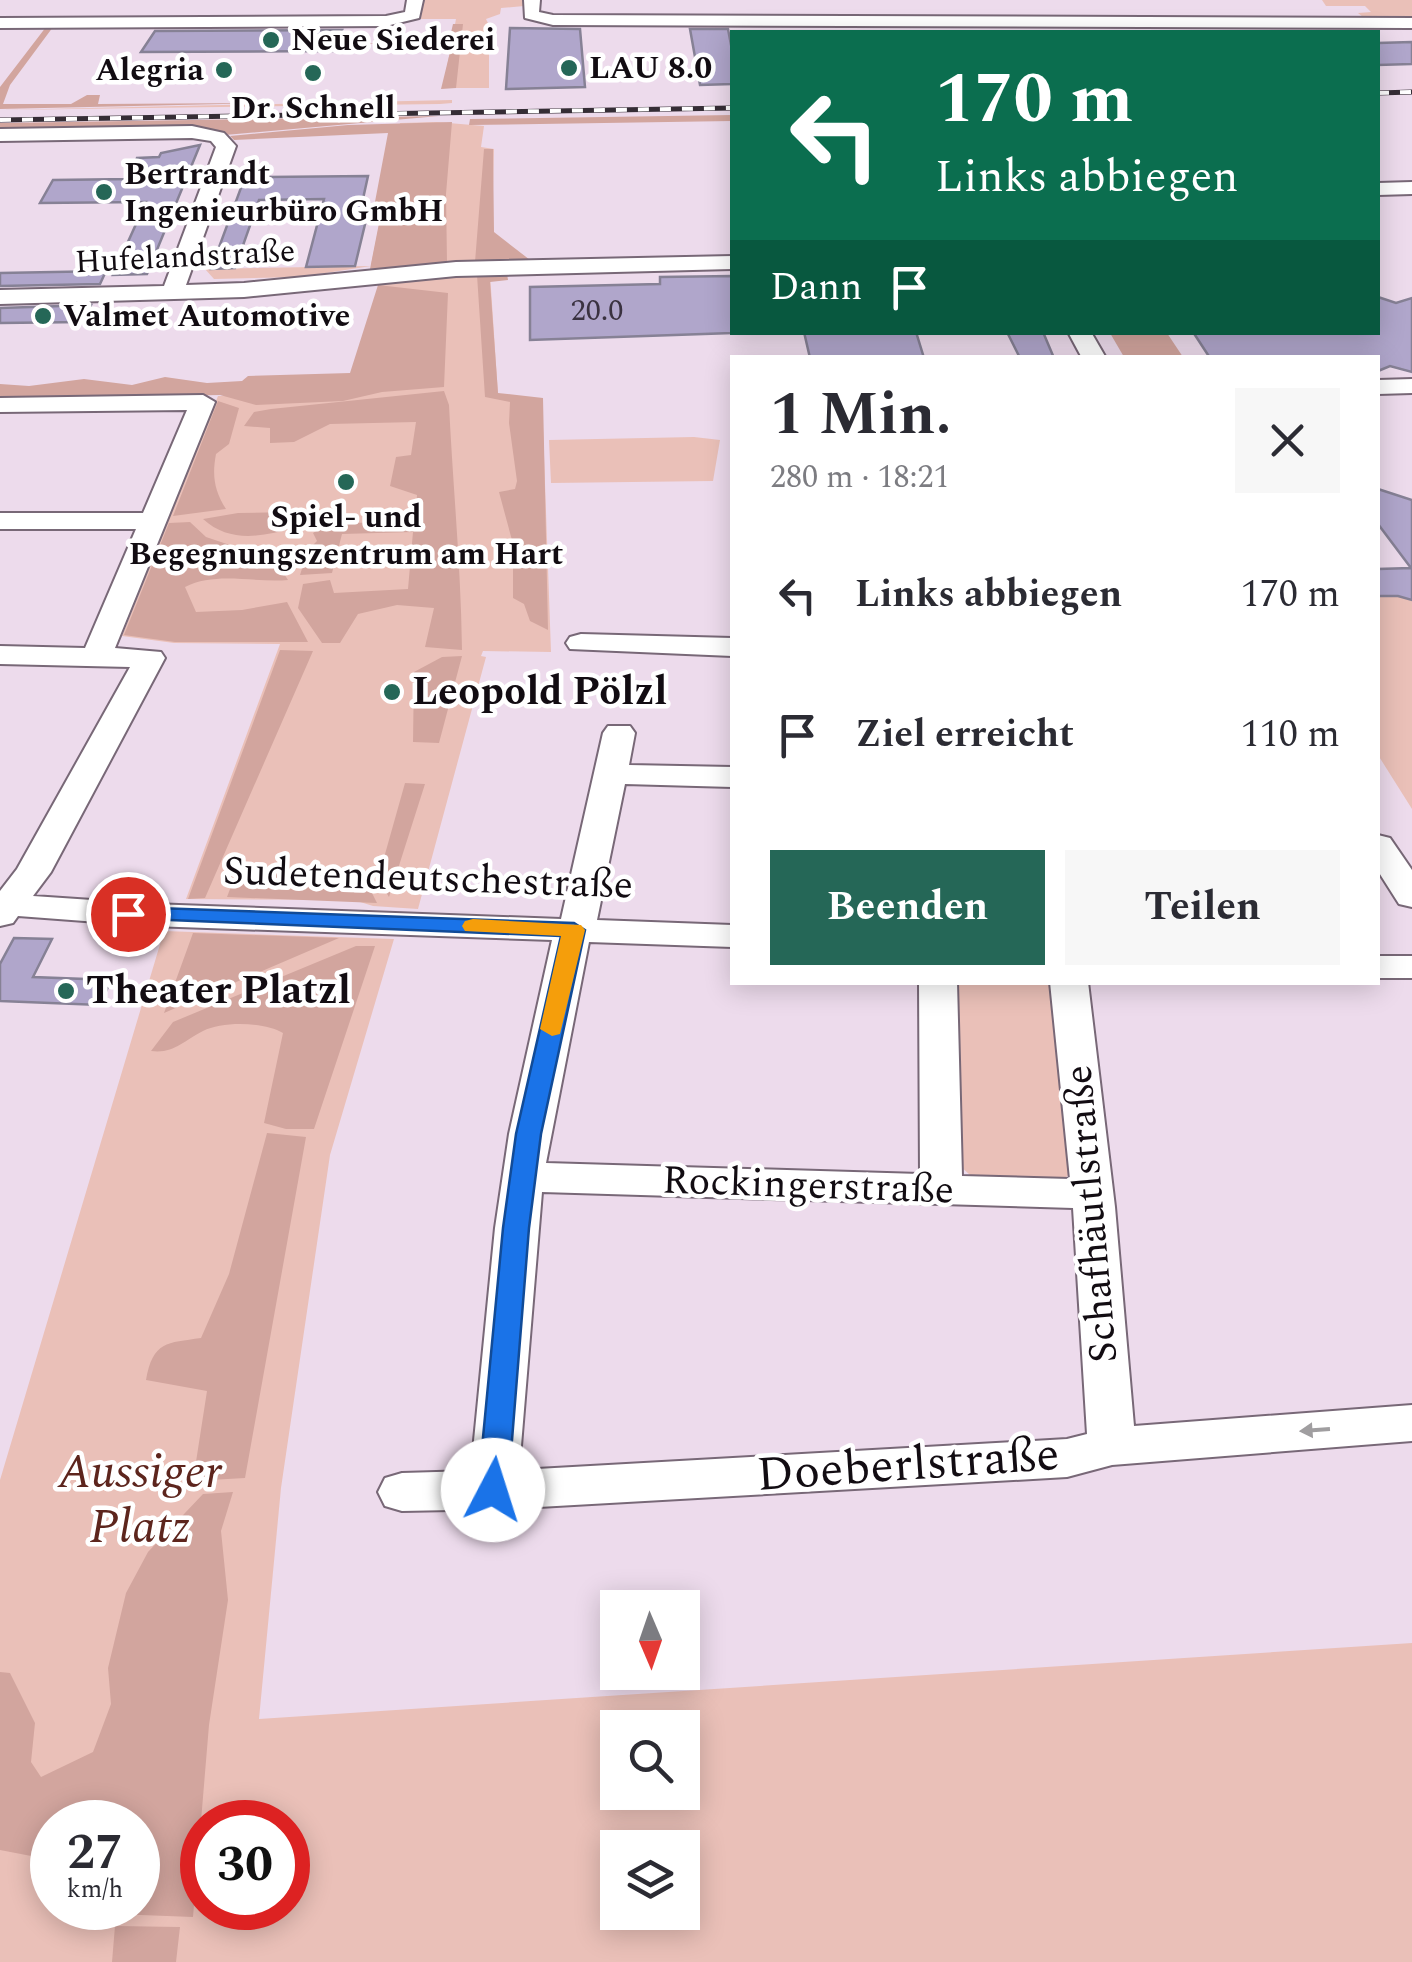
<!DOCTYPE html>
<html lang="de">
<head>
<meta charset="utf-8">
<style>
  :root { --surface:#fff; --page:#f7f7f7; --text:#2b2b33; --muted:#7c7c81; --accent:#256757 }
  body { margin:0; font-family:Spectral,serif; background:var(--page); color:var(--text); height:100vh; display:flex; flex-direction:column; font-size:38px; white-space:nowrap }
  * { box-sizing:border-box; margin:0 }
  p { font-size:32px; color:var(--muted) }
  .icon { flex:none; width:55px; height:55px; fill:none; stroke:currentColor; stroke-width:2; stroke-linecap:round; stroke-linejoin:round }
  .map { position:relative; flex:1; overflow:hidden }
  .side { position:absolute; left:730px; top:355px; width:650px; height:630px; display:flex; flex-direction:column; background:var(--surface); border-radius:0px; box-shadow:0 5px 25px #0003 }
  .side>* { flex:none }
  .banner { position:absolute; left:730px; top:30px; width:650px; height:305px; border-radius:0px; box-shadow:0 5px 25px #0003; background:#0b6e4f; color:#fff; overflow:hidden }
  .needle { width:65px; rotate:178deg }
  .controls { position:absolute; left:600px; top:1590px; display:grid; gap:20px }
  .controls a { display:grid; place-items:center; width:100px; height:100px; border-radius:0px; background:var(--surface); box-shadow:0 5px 25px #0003; font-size:50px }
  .speed { position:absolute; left:30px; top:1800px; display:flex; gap:20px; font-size:50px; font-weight:700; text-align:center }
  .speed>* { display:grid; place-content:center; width:130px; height:130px; border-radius:50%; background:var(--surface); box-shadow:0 5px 25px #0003; line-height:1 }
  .speed small { font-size:25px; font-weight:400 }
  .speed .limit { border:15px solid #d22; background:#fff; color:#111 }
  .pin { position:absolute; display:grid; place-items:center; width:85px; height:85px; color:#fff; margin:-42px; border:5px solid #fff; border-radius:50%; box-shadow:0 2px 10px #0007 }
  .me { position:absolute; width:110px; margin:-55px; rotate:5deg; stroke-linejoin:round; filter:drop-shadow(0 0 8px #0008) }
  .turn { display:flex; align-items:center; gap:35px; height:210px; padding:0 40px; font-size:45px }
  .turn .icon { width:130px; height:130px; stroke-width:2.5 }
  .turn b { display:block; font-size:70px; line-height:85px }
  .then { display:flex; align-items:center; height:95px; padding:0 40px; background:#0003; gap:20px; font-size:38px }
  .round { display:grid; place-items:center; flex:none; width:105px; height:105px; border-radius:0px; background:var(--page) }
  .headline { display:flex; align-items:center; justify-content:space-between; height:170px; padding:0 40px }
  h1 { font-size:60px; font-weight:700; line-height:75px }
  .button { display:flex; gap:20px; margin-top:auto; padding:20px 40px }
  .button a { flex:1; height:115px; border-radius:0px; background:var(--accent); color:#fff; font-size:40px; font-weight:700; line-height:115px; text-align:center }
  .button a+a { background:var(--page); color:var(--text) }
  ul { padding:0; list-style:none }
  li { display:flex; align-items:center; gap:30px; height:140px; padding:0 40px }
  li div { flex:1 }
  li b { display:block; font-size:38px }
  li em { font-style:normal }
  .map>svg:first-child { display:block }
  .green { fill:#eac0b8; fill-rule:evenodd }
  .forest { fill:#d2a59e }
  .building { fill:#b0a6cb; stroke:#868195; stroke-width:2.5 }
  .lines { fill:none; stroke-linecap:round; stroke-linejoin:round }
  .minor-casing { stroke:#786877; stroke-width:4 }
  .minor { fill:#fff; fill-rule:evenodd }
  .rail-casing { stroke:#352d35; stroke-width:5 }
  .rail { stroke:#fff; stroke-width:4; stroke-dasharray:11; stroke-linecap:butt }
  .oneway { fill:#a09ea0 }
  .route { fill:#1a73e8; stroke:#114b97; stroke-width:2.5 }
  .slow { fill:#f59e0b }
  .poi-dot { fill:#256757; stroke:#fff; stroke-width:4 }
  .labels { text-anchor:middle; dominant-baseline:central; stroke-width:9; stroke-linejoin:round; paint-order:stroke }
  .far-number-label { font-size:30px; fill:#3a3240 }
  .far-poi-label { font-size:32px; font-weight:bold; fill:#120c12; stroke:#fff; text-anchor:start }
  .far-street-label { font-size:32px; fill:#120c12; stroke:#fff }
  .poi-label { font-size:40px; font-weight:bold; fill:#120c12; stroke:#fff; text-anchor:start }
  .street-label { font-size:40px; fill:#120c12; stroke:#fff }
  .near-street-label { font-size:48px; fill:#120c12; stroke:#fff }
  .near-park-label { font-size:48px; font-style:italic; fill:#5d251d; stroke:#fff }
</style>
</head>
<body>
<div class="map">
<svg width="1412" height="1962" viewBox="0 0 1412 1962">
  <rect width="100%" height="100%" fill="#eddbec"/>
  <path class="green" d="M 422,0 L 525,0 L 524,6 L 501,8 L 500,14 L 486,19 L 489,25 L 489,88 L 443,88 L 456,19 L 421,19 Z
    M 1322,0 L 1412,0 L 1412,17 L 1363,17 L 1358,13 L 1371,12 L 1365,6 L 1326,6 Z
    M 452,100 L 452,103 L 440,104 L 0,110 Z
    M 437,122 L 484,126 L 481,147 L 494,149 L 492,229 L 497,260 L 371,265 L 400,123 Z
    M 371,266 L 300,277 L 214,279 L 205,269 Z
    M 490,274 L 498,394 L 542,399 L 551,652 L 483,651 L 481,656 L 486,657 L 418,909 L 373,906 L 354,900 L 186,899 L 280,644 L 174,643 L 122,636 L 218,396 L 350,389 L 379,284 Z
    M 694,437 L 720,440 L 713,481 L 551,483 L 549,440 Z
    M 1378,596 L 1398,596 L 1412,600 L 1412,809 L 1378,755 Z
    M 164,931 L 394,939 L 330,1155 L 281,1488 L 259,1719 L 1412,1643 L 1412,1962 L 0,1962 L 0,1480 ZM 618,1728 L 682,1728 L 682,1792 L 618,1792 ZM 52,1822 L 138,1822 L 138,1908 L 52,1908 ZM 202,1822 L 288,1822 L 288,1908 L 202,1908 ZM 618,1848 L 682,1848 L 682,1912 L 618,1912 Z
    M 950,983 L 1052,983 L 1073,1171 L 1064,1179 L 970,1175 L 959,1165 Z"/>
  <path class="forest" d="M 453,24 L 463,24 L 456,88 L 441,89 L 452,44 L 356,44 L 449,41 Z
    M 46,27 L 53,27 L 10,85 L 3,104 L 71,104 L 87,95 L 100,95 L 98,104 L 269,103 L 0,109 L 0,87 Z
    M 732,115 L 732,121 L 469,125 L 470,119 Z
    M 439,116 L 225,135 L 0,132 L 0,123 Z
    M 452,122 L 446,194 L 447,262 L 370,269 L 382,208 L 374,207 L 388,133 L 234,140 L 230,136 L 348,125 Z
    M 484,149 L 493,149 L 494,232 L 530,260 L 475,262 Z
    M 507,274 L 508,280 L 490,282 L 498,393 L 543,398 L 548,630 L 530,621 L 524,604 L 513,598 L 513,544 L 499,492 L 515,489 L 517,481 L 509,423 L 510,402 L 485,397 L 477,275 Z
    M 378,285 L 448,293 L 444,387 L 382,392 L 343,401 L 256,405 L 220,395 L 0,399 L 0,384 L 29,386 L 84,379 L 132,385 L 165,377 L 207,383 L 242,381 L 248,376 L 350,373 Z
    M 1110,333 L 1167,333 L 1183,357 L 1124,357 Z
    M 444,391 L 449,405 C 453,487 461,568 462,650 L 425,647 L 434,608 L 397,605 L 358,614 L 340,643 L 322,643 L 298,608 L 303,584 L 330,580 L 334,593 L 408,589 L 413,532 L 342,534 L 332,573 L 300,575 L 308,550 L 317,541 L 313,533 C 341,514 380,533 416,508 L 417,495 L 390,486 L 396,457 L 411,455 L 416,422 L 330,424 L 294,442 L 270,443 L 270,428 L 244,426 L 254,412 L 271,409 Z
    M 218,401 L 239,408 L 229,444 L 216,454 C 212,475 214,490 226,509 L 173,516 Z
    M 340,511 L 337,517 C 292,525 241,554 203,519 L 238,513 Z
    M 190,522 L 206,537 L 275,560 L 288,580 C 254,583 216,571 185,587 L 196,612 L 242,610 L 287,602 L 308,642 L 175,642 L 124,635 L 169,523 Z
    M 280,650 L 313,651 L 205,898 L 188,899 Z
    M 462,656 L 439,743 L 413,742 L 414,672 L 442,657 Z
    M 405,783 L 425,784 L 389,897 L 378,879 Z
    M 239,865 L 296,875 L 363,875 L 377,903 L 227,897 Z
    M 193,933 L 339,938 L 164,1013 Z
    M 356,946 L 375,946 L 314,1129 L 286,1129 L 264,1123 L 283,1033 C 264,1022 223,1021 203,1031 C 183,1041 174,1054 151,1051 L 173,1022 Z
    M 267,1133 L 306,1137 L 245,1478 L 193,1481 L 207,1391 L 146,1380 C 153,1341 167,1343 201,1338 L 229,1274 Z
    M 233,1492 L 221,1531 L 228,1600 L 209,1725 L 193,1917 L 115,1914 L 115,1908 L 138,1908 L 138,1822 L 52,1822 L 52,1860 L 0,1850 L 0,1672 L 10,1673 L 35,1723 L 31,1762 L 41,1777 L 93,1752 L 111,1704 L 108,1668 L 126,1593 L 148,1552 L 203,1494 Z
    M 115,1926 L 180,1927 L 176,1962 L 112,1962 Z"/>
  <path class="building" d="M 510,28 L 580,29 L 585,87 L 506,89 Z
    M 690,29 L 728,29 L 732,50 L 732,84 L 700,85 Z
    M 342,30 L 333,51 L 141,52 L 155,31 Z
    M 1412,42 L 1412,64 L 1378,65 L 1378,43 Z
    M 200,145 L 147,274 L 113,275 L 146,202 L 40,203 L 53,180 L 130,179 L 137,158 L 159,157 L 161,153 Z
    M 249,166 L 268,173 L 267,177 L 368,176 L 359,217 L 367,216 L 355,266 L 306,267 L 324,199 L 259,200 L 235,268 L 211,269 Z
    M 106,271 L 100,284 L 0,286 L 0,273 Z
    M 732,276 L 732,333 L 530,340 L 530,287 L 660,284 L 660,277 Z
    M 1378,297 L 1396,303 L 1412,298 L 1412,372 L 1390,366 L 1378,371 L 1378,358 L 1210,358 L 1193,332 L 1378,332 Z
    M 91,305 L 83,322 L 0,323 L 0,308 Z
    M 804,332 L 916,332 L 924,358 L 810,358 Z
    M 1007,332 L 1043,332 L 1054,358 L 1020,358 Z
    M 1378,489 L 1412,500 L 1412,600 L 1398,596 L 1378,596 L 1378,569 L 1411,568 L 1378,524 Z
    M 14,938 L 52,939 L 33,977 L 111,980 L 100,1005 L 0,1001 L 0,964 Z"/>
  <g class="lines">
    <defs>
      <path id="minor" d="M 407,0 L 423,0 L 419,18 L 386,26 L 0,28 L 0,18 L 386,16 L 405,12 Z
        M 524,0 L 540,0 L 539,12 L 553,15 L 1412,18 L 1412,28 L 553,25 L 525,18 Z
        M 192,126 L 224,133 L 236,146 L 186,285 L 244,283 L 456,262 L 732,256 L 732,269 L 456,276 L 244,297 L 0,304 L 0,290 L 164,286 L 216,147 L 211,141 L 192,138 L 0,141 L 0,129 Z
        M 1412,182 L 1412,194 L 1378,195 L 1378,183 Z
        M 1068,332 L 1091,332 L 1106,358 L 1082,358 Z
        M 1412,379 L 1412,393 L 1378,394 L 1378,380 Z
        M 203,395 L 215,402 L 115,648 L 161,652 L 165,658 L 51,872 L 33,896 L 151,904 L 561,919 L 603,733 L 608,726 L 630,726 L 635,733 L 629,765 L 732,767 L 732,787 L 625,784 L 597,920 L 732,925 L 732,947 L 589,942 L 546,1163 L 920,1174 L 919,982 L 957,982 L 962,1176 L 1070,1179 L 1050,982 L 1088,982 L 1115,1207 L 1134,1426 L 1412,1405 L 1412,1441 L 1112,1465 L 1067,1477 L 503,1509 L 402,1511 L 385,1506 L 378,1492 L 385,1478 L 402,1473 L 471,1471 L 495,1228 L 509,1134 L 552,940 L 151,926 L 18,916 L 13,923 L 0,926 L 0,891 L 17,869 L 130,667 L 0,664 L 0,646 L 85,648 L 136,529 L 0,529 L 0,513 L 143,513 L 187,410 L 0,412 L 0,398 ZM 542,1192 L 1073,1208 L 1087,1434 L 1067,1439 L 519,1470 Z
        M 581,634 L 732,638 L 732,656 L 570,649 L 566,643 L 570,637 Z
        M 1378,835 L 1390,838 L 1412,870 L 1412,907 L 1399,904 L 1378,871 Z
        M 1378,956 L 1412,956 L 1412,978 L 1378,978 Z"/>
    </defs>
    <use href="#minor" class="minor-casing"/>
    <use href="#minor" class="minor"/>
    <defs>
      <path id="rail" d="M 1378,93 L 1412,92
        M 0,120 L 732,108"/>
    </defs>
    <use href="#rail" class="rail-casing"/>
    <use href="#rail" class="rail"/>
  </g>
  <defs><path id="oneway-solid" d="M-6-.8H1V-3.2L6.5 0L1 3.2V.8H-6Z" transform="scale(2.5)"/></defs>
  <use class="oneway" href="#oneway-solid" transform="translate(1315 1430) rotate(176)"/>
  <path class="route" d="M 128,907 L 574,923 L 585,930 L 541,1134 L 529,1228 L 508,1490 L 504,1498 L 493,1502 L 483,1498 L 478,1490 L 503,1228 L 516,1134 L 561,936 L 120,918 L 117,914 L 120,909 Z"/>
  <path class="slow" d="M 473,919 L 581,925 L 585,930 L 560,1034 L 552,1036 L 540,1029 L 561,936 L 465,931 L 462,926 L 465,921 Z"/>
  <g class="poi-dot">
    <circle cx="271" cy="40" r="10"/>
    <circle cx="569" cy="68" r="10"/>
    <circle cx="224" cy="70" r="10"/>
    <circle cx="313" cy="73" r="10"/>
    <circle cx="104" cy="192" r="10"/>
    <circle cx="43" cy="316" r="10"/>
    <circle cx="346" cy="482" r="10"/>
    <circle cx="392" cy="692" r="10"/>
    <circle cx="66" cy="991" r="10"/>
  </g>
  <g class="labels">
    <g class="far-number-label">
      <text x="597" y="311">20.0</text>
    </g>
    <g class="far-poi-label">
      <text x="291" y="40">Neue Siederei</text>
      <text x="589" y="68">LAU 8.0</text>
      <text x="204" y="70" text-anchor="end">Alegria</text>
      <text x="313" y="108" text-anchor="middle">Dr. Schnell</text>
      <text x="124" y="174">Bertrandt<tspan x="124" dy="37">Ingenieurbüro GmbH</tspan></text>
      <text x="63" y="316">Valmet Automotive</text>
      <text x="346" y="517" text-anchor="middle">Spiel- und<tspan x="346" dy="37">Begegnungszentrum am Hart</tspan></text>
    </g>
    <g class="far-street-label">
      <text transform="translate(185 257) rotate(-3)">Hufelandstraße</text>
    </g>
    <g class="poi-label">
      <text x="412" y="692">Leopold Pölzl</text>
      <text x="86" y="991">Theater Platzl</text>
    </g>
    <g class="street-label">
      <text transform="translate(428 879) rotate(2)">Sudetendeutschestraße</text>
      <text transform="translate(808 1186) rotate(2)">Rockingerstraße</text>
      <text transform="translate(1092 1214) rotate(-95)">Schafhäutlstraße</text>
    </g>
    <g class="near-street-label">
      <text transform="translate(908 1465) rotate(-4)">Doeberlstraße</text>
    </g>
    <g class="near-park-label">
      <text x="140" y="1472">Aussiger<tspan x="140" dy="55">Platz</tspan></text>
    </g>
  </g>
</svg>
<div class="controls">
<a><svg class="needle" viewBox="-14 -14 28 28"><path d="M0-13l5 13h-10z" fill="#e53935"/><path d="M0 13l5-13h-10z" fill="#7c7c81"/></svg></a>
<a><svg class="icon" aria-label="search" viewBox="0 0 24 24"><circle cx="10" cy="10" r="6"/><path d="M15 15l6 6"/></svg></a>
<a><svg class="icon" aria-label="layers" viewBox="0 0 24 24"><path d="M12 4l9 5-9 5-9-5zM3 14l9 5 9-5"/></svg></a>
</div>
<div class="speed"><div>27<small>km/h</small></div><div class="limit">30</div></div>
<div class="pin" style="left:128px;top:914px;background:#d93025"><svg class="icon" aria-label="arrive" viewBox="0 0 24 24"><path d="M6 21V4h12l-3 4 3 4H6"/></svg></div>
<svg class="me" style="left:493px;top:1490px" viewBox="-20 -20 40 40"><circle r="19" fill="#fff"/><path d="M0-13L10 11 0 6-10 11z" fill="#1a73e8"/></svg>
<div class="banner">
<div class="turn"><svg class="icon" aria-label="left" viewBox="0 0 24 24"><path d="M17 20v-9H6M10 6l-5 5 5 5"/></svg><div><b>170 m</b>Links abbiegen</div></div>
<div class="then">Dann<svg class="icon" aria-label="arrive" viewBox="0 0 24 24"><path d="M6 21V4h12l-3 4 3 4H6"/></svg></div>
</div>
<section class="side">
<div class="headline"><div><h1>1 Min.</h1><p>280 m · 18:21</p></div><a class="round"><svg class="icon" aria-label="close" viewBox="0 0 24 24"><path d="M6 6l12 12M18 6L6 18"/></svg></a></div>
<ul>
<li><svg class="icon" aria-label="left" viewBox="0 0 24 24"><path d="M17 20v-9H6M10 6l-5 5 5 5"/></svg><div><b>Links abbiegen</b></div><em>170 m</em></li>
<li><svg class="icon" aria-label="arrive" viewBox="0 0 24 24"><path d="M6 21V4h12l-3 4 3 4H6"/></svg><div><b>Ziel erreicht</b></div><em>110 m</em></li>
</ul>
<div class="button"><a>Beenden</a><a>Teilen</a></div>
</section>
</div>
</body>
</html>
